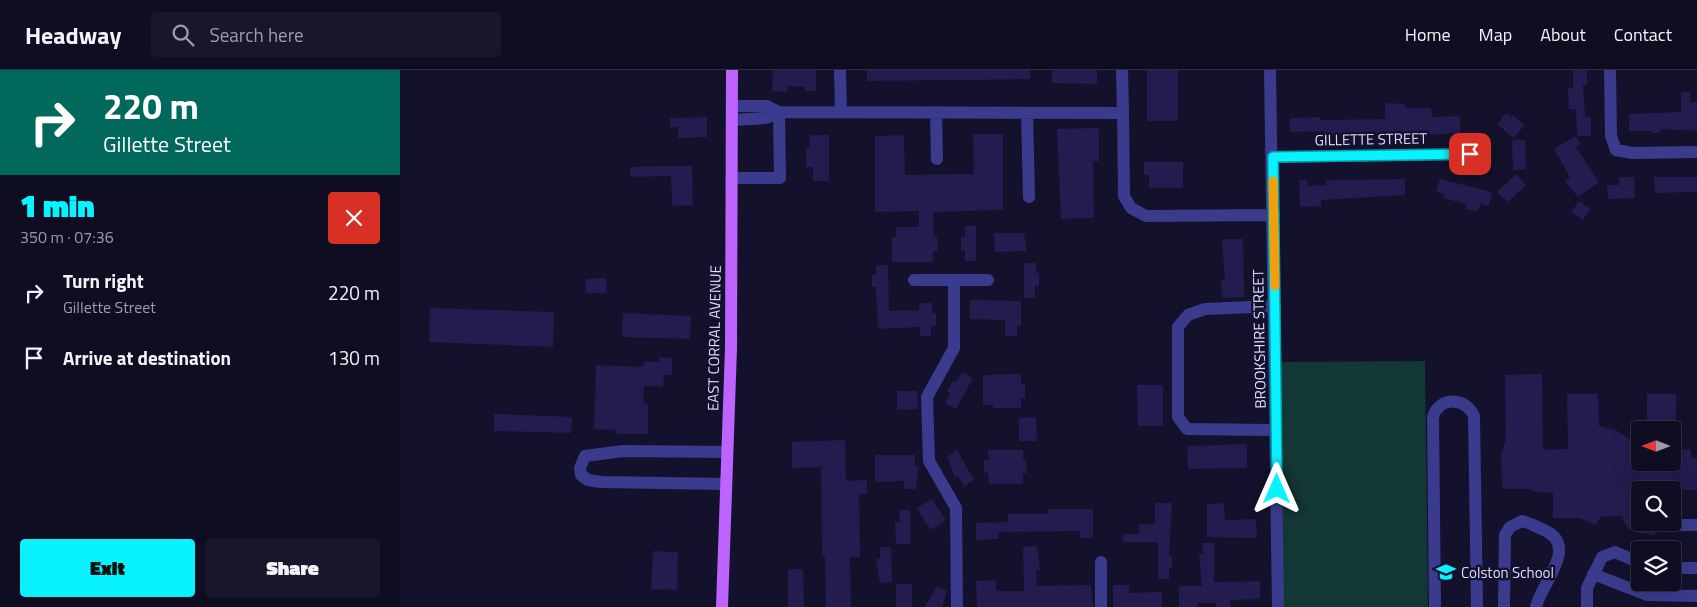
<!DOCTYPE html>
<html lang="en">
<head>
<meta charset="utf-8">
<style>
  :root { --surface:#0f0d22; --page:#18162a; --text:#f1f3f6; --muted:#9b9ca5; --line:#2f2d40; --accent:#08f3ff }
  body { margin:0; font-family:"Titillium Web",sans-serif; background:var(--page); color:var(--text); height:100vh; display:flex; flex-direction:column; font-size:19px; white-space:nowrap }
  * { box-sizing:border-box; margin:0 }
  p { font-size:16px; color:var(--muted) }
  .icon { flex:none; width:28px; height:28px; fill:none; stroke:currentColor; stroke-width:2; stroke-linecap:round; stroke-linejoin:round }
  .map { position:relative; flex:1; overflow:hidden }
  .side { display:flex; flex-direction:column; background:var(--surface); width:400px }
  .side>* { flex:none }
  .banner { background:#00695c; color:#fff; overflow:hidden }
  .needle { width:32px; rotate:270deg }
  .tools { position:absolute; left:1231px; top:351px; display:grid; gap:10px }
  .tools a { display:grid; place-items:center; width:50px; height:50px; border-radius:5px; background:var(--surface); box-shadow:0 5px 20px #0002,0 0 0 1px var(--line); font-size:25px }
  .pin { position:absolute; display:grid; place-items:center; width:42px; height:42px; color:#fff; margin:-21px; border-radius:10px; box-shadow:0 2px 8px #0006 }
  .me { position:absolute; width:55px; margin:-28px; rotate:0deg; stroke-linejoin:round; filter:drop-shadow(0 0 4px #0008) }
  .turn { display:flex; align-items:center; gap:18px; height:105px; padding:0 20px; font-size:22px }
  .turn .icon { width:65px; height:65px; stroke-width:2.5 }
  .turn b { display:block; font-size:35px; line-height:42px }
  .round { display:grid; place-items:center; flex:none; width:52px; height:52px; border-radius:5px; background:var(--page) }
  .headline { display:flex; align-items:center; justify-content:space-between; height:85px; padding:0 20px }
  h1 { font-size:30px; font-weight:800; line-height:38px; color:var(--accent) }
  .button { display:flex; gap:10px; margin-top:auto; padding:10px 20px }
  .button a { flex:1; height:58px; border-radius:5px; background:var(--accent); color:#111; font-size:20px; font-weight:800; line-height:58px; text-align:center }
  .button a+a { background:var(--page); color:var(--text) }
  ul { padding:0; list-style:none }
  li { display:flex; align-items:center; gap:15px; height:65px; padding:0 20px }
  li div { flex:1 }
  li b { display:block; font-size:19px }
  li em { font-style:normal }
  header { display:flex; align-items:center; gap:30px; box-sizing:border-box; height:70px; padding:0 25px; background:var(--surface); border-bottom:1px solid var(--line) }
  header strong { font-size:24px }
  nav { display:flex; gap:28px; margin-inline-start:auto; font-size:18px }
  .search { width:350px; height:45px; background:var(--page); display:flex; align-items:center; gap:12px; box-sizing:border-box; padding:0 18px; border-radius:5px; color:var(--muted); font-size:19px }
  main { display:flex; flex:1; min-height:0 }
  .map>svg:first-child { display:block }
  .green { fill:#133734 }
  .building { fill:#241c4e }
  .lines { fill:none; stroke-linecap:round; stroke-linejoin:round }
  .minor { stroke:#3a3b8d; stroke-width:12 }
  .major { stroke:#bd63ff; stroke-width:12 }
  .route-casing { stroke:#059ea6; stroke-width:12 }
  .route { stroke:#08f3ff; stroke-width:9 }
  .slow { stroke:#f59e0b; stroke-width:9 }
  .labels { text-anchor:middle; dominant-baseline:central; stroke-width:5; stroke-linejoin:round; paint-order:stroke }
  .street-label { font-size:15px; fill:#dedcff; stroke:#14112d }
  .poi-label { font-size:15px; fill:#dedcff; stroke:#14112d; text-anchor:start }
</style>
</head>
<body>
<header>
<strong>Headway</strong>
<div class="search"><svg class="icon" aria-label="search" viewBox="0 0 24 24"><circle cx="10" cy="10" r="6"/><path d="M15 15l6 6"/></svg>Search here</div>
<nav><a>Home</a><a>Map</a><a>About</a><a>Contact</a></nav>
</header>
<main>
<section class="side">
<div class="banner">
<div class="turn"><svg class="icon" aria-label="right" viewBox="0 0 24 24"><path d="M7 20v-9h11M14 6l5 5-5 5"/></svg><div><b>220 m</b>Gillette Street</div></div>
</div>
<div class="headline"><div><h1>1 min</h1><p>350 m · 07:36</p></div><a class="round" style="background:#d93025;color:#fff"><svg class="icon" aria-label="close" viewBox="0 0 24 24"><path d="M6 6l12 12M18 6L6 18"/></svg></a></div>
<ul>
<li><svg class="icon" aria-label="right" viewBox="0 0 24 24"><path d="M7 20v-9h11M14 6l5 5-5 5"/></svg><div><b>Turn right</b><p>Gillette Street</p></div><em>220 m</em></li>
<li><svg class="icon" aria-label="arrive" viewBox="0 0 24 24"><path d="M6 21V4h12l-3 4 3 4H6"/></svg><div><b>Arrive at destination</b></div><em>130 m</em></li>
</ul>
<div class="button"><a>Exit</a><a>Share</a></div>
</section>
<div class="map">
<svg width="1297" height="537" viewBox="0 0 1297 537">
  <rect width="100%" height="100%" fill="#14112d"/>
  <path class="green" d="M 1025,291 L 1028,537 L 883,537 L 880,292 Z"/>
  <path class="building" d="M 373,0 L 416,0 L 416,21 L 405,21 L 405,17 L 387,16 L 387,22 L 372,21 Z
    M 467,0 L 630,0 L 630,9 L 467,11 Z
    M 652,0 L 697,0 L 697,14 L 652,13 Z
    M 747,0 L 778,0 L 778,51 L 747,51 Z
    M 1173,0 L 1187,0 L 1187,15 L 1183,15 L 1185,47 L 1191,47 L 1191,66 L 1177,66 L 1176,39 L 1169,39 L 1168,18 L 1173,18 Z
    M 1281,22 L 1290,22 L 1290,32 L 1297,32 L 1297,61 L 1262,59 L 1259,63 L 1252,63 L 1252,61 L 1229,61 L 1229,44 L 1281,42 Z
    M 985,33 L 1005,34 L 1005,38 L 1031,38 L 1032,47 L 1060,46 L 1060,63 L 1008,66 L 974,63 L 924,65 L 924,61 L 890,62 L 890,48 L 920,47 L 920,50 L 985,49 Z
    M 1106,43 L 1111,47 L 1113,45 L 1125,55 L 1113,68 L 1097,54 Z
    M 307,47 L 307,67 L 278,68 L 278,57 L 270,57 L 270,48 Z
    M 699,58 L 699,91 L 693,91 L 694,148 L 661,149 L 657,59 Z
    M 573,64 L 603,64 L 603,140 L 533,142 L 534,167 L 537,167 L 538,181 L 533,181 L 533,192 L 492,192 L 492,167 L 496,167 L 496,157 L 519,157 L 519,141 L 475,142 L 475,66 L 504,65 L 505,105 L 574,104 Z
    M 410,65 L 429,65 L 429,111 L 413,111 L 413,97 L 406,97 L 406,77 L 410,77 Z
    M 1176,66 L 1181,74 L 1176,77 L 1199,112 L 1178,127 L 1165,111 L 1170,107 L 1154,79 Z
    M 1112,70 L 1125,70 L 1126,99 L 1113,100 Z
    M 744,92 L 783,92 L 783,118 L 749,118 L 749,105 L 744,105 Z
    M 268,96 L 292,96 L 293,135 L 272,136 L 271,106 L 230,107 L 230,97 Z
    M 1116,104 L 1126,115 L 1108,132 L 1097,122 Z
    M 1219,107 L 1234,107 L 1235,128 L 1208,129 L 1207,115 L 1219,115 Z
    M 1254,107 L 1297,107 L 1297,122 L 1255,123 Z
    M 907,109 L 908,116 L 926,115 L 926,110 L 1005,109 L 1005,125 L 921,130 L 921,136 L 900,137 L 899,110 Z
    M 1040,109 L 1092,122 L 1089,136 L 1080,134 L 1078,142 L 1065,139 L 1066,134 L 1043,128 L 1044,124 L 1036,122 Z
    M 1179,131 L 1191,139 L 1183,150 L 1171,142 Z
    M 565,156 L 576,156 L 576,191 L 565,191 L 565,180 L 561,180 L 561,167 L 565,167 Z
    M 594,163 L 624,163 L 627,181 L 595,182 Z
    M 822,169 L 843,169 L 844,227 L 822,228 L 821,210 L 825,210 Z
    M 624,193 L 636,193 L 636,203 L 639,203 L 639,216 L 635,216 L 635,228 L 624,228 Z
    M 476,195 L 488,195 L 489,241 L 519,240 L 519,233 L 532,233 L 532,243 L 536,243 L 536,256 L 531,256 L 531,266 L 520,266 L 520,257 L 478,259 L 476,217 L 472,217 L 472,205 L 476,205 Z
    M 206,208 L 206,223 L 186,223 L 186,209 Z
    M 570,230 L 621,231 L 621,256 L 617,256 L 617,266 L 605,266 L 605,250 L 570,249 Z
    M 30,238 L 154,242 L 153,277 L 29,272 Z
    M 223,243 L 291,246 L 290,269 L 222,267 Z
    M 259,287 L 272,288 L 272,305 L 264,305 L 263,317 L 244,316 L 243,333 L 248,334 L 248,364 L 217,364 L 217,360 L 194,359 L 196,295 L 243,297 L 244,292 L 259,292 Z
    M 562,302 L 573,308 L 556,339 L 545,333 L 550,323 L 547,321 L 553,311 L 556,312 Z
    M 621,304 L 621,314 L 625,314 L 625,328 L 621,328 L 621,338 L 593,338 L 593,335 L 583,335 L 583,305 Z
    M 1142,304 L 1143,380 L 1168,379 L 1167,324 L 1198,324 L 1199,356 L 1216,360 L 1231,370 L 1231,391 L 1272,392 L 1272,380 L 1291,379 L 1291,388 L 1297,388 L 1297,420 L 1282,420 L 1282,416 L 1262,416 L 1262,420 L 1240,420 L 1240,452 L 1255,452 L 1255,465 L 1239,463 L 1227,458 L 1227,455 L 1223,452 L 1223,446 L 1200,447 L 1196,455 L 1179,448 L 1153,448 L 1153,423 L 1137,422 L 1127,419 L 1102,419 L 1101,385 L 1106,369 L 1105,305 Z
    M 737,315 L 763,315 L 763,356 L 738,356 Z
    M 497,321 L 517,321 L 518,339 L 497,340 Z
    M 1247,324 L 1276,324 L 1276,360 L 1247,360 Z
    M 94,344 L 172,347 L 171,363 L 94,361 Z
    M 636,347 L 637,371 L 619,371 L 619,348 Z
    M 445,370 L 446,411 L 467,410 L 467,424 L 459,424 L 460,487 L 450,487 L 451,537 L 426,537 L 425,487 L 422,487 L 421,397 L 392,398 L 392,372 Z
    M 847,374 L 847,398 L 788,399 L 787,376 Z
    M 557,380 L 574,410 L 564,416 L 558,406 L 555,407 L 547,387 Z
    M 588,380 L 623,380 L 623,390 L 626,390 L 627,403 L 623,403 L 623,414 L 589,414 L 588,401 L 584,404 L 584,390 L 589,390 Z
    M 475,385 L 515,385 L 515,396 L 519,396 L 516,419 L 504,419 L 504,411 L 475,412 Z
    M 532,429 L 546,450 L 530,460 L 517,438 Z
    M 755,433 L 772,433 L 769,485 L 772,485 L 772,498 L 769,498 L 769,509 L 758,509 L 758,472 L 723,472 L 723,464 L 739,464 L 739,454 L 755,454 Z
    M 824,433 L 825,450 L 856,449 L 857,468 L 807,467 L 807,434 Z
    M 648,439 L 693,439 L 693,468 L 680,468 L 680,461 L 598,462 L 599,469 L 576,470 L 576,453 L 608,452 L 608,444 L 648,444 Z
    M 499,440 L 510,440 L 510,474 L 496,474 L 495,452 L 500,452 Z
    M 802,473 L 814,473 L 814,512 L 860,511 L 860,529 L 830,530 L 830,537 L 816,537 L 816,533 L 798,533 L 798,537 L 779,537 L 779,516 L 802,516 L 799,484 L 803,484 Z
    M 637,476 L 640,500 L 636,500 L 637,516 L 691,515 L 693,537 L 577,537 L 576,511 L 596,510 L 596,521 L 624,521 L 623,477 Z
    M 480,477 L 491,477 L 492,512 L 480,513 L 476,489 L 480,489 Z
    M 253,481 L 278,482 L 277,520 L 251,519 Z
    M 388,499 L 403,499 L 404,537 L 388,537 Z
    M 496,514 L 512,514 L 512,537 L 496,537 Z
    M 713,515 L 729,515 L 729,523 L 762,522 L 762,537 L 713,537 Z
    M 537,516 L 547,521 L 542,537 L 525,537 Z"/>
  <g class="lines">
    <path class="minor" d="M 440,0 L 441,42
      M 722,0 L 723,43
      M 870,0 L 878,537
      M 1210,0 L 1211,66 L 1216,80 L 1233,83 L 1297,82
      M 332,36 L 367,36 L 379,42
      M 536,42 L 537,89
      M 627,43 L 629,127
      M 333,50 L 366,48 L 379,42 L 723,43 L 724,126 L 731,138 L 746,146 L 874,145
      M 873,87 L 1070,84
      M 333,108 L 380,108 L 379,42
      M 514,210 L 588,210
      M 554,210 L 554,278 L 527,327 L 529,391 L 556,438 L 557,537
      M 875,236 L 805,239 L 788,245 L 778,257 L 778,347 L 787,359 L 876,360
      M 326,414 L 201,412 L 188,410 L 181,405 L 180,398 L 185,386 L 223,381 L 327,382
      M 1274,455 L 1297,455
      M 701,492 L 701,537
      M 1272,498 L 1297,498
      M 1193,504 L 1247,525 L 1297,526
      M 1035,537 L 1033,347 C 1039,326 1066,327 1074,346 L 1077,537
      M 1104,537 L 1105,465 L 1110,457 L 1122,451 C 1130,453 1137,457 1144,460 C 1180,476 1141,513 1136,537
      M 1187,537 L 1187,518 L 1202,487 L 1215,482 L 1240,493"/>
    <path class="major" d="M 322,537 L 331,278 L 332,0"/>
  </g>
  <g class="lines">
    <defs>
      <path id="route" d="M 877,419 L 873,87 L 1070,84"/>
    </defs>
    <use href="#route" class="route-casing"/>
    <use href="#route" class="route"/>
    <path class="slow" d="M 873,111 L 875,216"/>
  </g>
  <defs>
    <symbol id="school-bare" viewBox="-9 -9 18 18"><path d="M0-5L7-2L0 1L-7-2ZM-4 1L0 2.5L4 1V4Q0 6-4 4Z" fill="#08f3ff" stroke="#14112d" stroke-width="2.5" paint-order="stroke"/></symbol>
  </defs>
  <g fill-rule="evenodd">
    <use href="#school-bare" x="1032" y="488" width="28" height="28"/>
  </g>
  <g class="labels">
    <g class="street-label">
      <text transform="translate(971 69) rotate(-1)">GILLETTE STREET</text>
      <text transform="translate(314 268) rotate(-89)">EAST CORRAL AVENUE</text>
      <text transform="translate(859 269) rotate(-91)">BROOKSHIRE STREET</text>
    </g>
    <g class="poi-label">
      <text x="1061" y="502">Colston School</text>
    </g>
  </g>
</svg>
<div class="tools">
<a><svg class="needle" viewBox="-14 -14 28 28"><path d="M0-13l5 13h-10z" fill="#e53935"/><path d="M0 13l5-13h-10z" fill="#9b9ca5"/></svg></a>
<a><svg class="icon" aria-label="search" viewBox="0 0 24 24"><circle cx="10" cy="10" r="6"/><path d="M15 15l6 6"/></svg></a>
<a><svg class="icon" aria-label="layers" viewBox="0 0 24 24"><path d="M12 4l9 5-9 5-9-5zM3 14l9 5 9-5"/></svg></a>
</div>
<div class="pin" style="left:1070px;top:84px;background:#d93025"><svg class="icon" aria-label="arrive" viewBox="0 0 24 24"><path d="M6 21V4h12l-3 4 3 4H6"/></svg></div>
<svg class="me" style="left:877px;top:419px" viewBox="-20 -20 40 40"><path d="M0-17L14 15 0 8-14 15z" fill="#08f3ff" stroke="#fff" stroke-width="4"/></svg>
</div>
</main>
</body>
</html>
